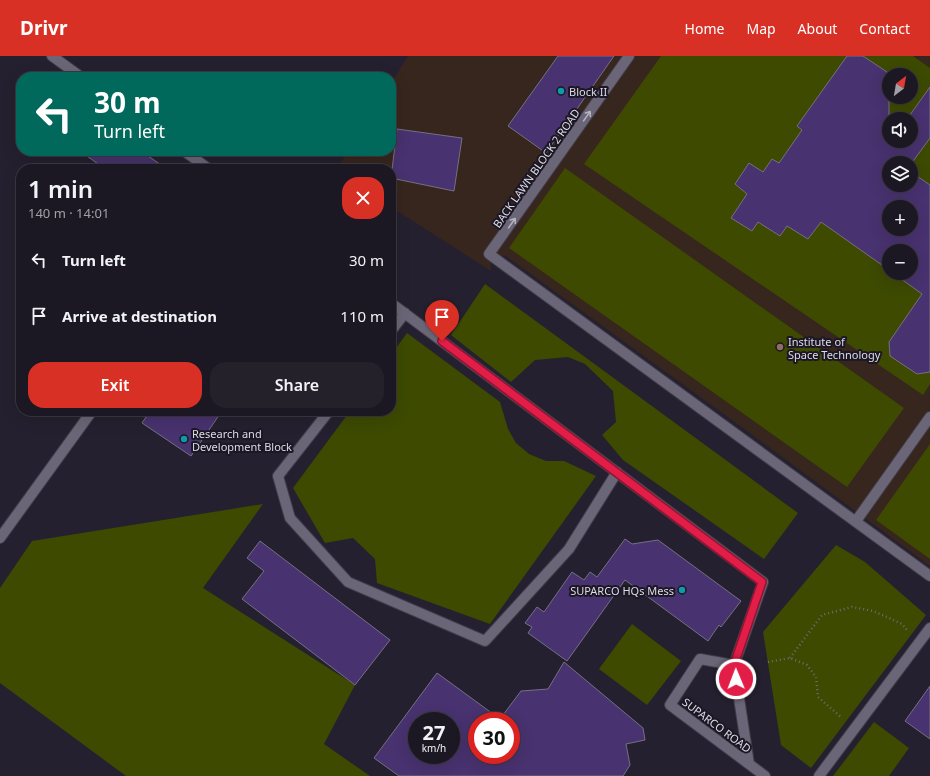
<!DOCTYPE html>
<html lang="en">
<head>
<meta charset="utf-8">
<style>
  :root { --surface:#1c1823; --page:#25212b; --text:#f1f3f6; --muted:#a0a0a6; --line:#3a3741; --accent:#d93025 }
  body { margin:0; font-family:"Noto Sans",sans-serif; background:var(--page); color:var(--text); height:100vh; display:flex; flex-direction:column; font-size:15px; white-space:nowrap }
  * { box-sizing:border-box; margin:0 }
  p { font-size:13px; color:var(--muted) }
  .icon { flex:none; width:22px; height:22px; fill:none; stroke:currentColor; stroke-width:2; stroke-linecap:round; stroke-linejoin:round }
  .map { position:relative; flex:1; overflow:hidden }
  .side { position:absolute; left:16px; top:108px; width:380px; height:252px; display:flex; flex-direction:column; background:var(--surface); border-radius:16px; box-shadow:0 4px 16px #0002,0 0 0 1px var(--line) }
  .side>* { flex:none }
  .top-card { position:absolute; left:16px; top:16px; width:380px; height:84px; border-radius:16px; box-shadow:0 4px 16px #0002,0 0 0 1px var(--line); background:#00695c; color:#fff; overflow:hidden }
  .needle { width:26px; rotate:31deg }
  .controls { position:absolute; left:882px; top:12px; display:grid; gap:8px }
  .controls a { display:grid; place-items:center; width:36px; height:36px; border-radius:50%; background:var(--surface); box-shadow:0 4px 16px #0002,0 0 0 1px var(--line); font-size:20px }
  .speed { position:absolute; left:408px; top:656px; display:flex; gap:8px; font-size:20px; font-weight:700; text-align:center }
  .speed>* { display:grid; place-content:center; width:52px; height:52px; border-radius:50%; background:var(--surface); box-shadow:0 4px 16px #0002,0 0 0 1px var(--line); line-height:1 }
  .speed small { font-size:10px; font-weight:400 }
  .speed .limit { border:6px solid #d22; background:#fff; color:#111 }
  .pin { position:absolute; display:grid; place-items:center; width:34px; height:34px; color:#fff; margin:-41px -17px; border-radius:50% 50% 50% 0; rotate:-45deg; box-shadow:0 0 4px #0007 }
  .pin .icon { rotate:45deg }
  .me { position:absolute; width:44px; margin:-22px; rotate:359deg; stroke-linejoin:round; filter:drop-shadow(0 0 3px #0008) }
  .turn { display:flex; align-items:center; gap:14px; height:84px; padding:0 12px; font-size:18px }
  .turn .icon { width:52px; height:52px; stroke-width:2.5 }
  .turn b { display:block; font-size:28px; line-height:34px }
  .round { display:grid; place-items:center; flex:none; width:42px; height:42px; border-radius:16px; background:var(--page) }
  .summary { display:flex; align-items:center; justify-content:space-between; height:68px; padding:0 12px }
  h1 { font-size:24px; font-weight:600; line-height:30px }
  .button { display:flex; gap:8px; margin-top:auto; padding:8px 12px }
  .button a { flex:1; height:46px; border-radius:16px; background:var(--accent); color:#fff; font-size:16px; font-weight:600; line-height:46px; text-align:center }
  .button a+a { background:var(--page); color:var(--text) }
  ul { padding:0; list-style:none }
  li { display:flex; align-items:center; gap:12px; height:56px; padding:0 12px }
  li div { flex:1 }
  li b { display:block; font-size:15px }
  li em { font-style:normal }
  header { display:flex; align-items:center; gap:24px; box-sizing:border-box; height:56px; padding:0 20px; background:var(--accent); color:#fff }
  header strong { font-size:19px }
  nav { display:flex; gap:22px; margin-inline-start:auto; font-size:14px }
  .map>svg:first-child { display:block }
  .education { fill:#37261d; fill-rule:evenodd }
  .green { fill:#3d4a00; fill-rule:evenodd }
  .building { fill:#48326f; stroke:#757082; fill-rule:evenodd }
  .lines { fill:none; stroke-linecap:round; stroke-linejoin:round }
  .minor-casing { stroke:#403c48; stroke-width:12 }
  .path { stroke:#6e6a77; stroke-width:2.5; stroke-dasharray:1 3; stroke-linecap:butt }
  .minor { stroke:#6b6677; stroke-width:10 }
  .oneway { stroke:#b6b2be }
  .route-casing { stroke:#92132f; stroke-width:10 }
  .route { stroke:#e11d48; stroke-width:7 }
  .culture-dot { fill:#0f9aa8; stroke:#1b1725; stroke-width:1.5 }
  .education-dot { fill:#8d6e63; stroke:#1b1725; stroke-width:1.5 }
  .labels { text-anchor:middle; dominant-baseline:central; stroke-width:4; stroke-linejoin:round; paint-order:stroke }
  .poi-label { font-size:11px; fill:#dedbe5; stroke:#1b1725; text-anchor:start }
  .street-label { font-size:11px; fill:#dedbe5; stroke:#1b1725 }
</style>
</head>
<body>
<header>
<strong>Drivr</strong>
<nav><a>Home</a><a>Map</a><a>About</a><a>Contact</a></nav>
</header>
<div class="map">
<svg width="930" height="720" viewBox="0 0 930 720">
  <rect width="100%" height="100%" fill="#25202f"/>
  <path class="education" d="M 408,0 L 930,0 L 930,510 L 732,364 L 506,200 L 490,199 L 491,215 L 391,151 L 391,113 L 337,113 L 348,95 L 391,95 L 391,27 ZM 889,19 L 911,19 L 911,41 L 889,41 ZM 889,63 L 911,63 L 911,85 L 889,85 ZM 889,107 L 911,107 L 911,129 L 889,129 ZM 889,151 L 911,151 L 911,173 L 889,173 ZM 889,195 L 911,195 L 911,217 L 889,217 Z"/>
  <path class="green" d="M 661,0 L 913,0 L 930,12 L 930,328 L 923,339 L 584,108 ZM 889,19 L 911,19 L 911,41 L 889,41 ZM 889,63 L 911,63 L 911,85 L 889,85 ZM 889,107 L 911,107 L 911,129 L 889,129 ZM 889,151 L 911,151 L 911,173 L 889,173 ZM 889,195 L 911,195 L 911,217 L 889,217 Z
    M 565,112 L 904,352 L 847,431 L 509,192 Z
    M 485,228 L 798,457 L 764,503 L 623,404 L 602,379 L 616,366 L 613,335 L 585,308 L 568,301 L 535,304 L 511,326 L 451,279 Z
    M 407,277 L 500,346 L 508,373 L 516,387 L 529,398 L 546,405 L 564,405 L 596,420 L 490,568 L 377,527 L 375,503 L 353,482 L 325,487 L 293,432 L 350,355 L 391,355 L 391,299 Z
    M 930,388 L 930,503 L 876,464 Z
    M 263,448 L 203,532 L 355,629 L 324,688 L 370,720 L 126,720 L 0,627 L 0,532 L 32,485 Z
    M 836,489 L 865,506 L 926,559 L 811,712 L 781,689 L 763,576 Z
    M 632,568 L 681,605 L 647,649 L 599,613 Z
    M 874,666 L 909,692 L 889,720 L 833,720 Z"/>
  <path class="building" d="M 558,0 L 614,0 L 546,97 L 508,70 Z
    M 847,0 L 863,0 L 887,16 L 889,27 L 889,88 L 891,85 L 911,85 L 911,63 L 907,63 L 930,31 L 930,82 L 911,108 L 911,107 L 889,107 L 889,129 L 911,129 L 911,116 L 930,129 L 930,316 L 917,318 L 890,300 L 889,286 L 922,238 L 893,217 L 911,217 L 911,195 L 889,195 L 889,214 L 821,166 L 808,183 L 787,170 L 780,180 L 758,166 L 752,175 L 731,162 L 747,138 L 735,128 L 749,107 L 763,116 L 772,103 L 779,107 L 802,74 L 797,70 ZM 889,151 L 911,151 L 911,173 L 889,173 Z
    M 397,73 L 462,82 L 454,135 L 391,122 Z
    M 80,95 L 141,95 L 167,113 L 105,113 Z
    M 150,355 L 222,355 L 191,400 L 142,367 Z
    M 625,483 L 632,488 L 658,484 L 741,545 L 721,571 L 719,569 L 708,585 L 625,524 L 567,605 L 528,577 L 532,571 L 525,567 L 537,551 L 544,556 L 572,516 L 584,524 L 590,516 L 597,521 Z
    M 260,485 L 390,584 L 355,629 L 242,543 L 264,515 L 247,502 Z
    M 564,606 L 643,672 L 645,684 L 626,688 L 630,709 L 623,720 L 399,720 L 374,702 L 437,617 L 500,663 L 521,635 L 548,633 ZM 417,665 L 451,665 L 451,699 L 417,699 ZM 477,665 L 511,665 L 511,699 L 477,699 Z
    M 930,630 L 930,683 L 905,665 Z"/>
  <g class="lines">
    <defs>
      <path id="minor" d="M 52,0 L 81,21
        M 629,0 L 489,198 L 930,520
        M 184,95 L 209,113
        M 391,247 L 763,526 L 734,609
        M 391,275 L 405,257
        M 329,355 L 278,420 L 290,462 L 348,526 L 485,585 L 569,493 L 617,416
        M 856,465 L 930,361
        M 0,482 L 92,355
        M 749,708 L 734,609 L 700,603 L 670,649 L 765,720
        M 819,720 L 930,572"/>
    </defs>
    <use href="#minor" class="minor-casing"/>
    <path class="path" d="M 790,602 L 822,559 L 852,551 L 873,555 L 889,562 L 902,568 L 907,574
      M 768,606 L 790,602 L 807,609 L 816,621 L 818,641 L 842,662"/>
    <use href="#minor" class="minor"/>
  </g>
  <defs><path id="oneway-shaft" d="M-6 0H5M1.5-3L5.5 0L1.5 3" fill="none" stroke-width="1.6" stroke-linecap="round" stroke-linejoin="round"/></defs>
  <g class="oneway">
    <use href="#oneway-shaft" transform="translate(587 60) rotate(-55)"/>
    <use href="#oneway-shaft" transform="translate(512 167) rotate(-55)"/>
  </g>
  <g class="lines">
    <defs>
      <path id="route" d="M 442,285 L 762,526 L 734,609 L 736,623"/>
    </defs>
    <use href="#route" class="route-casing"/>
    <use href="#route" class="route"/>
  </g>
  <g class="culture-dot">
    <circle cx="561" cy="35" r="4"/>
    <circle cx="184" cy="383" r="4"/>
    <circle cx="682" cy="534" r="4"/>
  </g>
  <circle class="education-dot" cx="780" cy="291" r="4"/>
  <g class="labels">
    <g class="poi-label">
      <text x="569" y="35">Block II</text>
      <text x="788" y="285">Institute of<tspan x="788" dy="13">Space Technology</tspan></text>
      <text x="192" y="377">Research and<tspan x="192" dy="13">Development Block</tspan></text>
      <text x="674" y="534" text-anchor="end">SUPARCO HQs Mess</text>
    </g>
    <g class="street-label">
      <text transform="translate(536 112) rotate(-55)">BACK LAWN BLOCK 2 ROAD</text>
      <text transform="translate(717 669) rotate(37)">SUPARCO ROAD</text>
    </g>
  </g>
</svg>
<div class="controls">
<a><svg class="needle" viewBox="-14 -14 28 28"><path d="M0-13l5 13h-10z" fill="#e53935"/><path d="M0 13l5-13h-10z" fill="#a0a0a6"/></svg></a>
<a><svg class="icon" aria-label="sound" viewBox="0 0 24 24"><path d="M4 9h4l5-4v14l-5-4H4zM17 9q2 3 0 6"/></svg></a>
<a><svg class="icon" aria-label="layers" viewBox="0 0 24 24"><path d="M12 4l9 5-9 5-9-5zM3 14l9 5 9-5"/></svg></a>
<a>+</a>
<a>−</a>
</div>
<div class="speed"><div>27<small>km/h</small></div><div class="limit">30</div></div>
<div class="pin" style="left:442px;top:285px;background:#d93025"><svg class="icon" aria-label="arrive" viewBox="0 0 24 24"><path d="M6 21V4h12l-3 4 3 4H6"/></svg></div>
<svg class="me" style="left:736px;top:623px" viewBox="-20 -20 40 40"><circle r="17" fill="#e11d48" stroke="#fff" stroke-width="3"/><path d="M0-11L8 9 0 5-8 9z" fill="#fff"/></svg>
<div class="top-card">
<div class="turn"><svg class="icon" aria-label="left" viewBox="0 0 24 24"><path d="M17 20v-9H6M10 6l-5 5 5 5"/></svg><div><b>30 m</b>Turn left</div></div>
</div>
<section class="side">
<div class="summary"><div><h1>1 min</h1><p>140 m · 14:01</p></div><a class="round" style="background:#d93025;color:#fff"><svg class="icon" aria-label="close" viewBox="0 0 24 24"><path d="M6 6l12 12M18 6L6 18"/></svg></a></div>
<ul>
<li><svg class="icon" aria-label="left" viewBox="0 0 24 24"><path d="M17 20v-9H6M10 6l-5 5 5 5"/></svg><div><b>Turn left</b></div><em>30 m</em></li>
<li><svg class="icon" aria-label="arrive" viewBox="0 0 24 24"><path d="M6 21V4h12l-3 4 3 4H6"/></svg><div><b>Arrive at destination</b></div><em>110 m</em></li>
</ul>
<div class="button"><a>Exit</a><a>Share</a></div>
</section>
</div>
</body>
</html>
